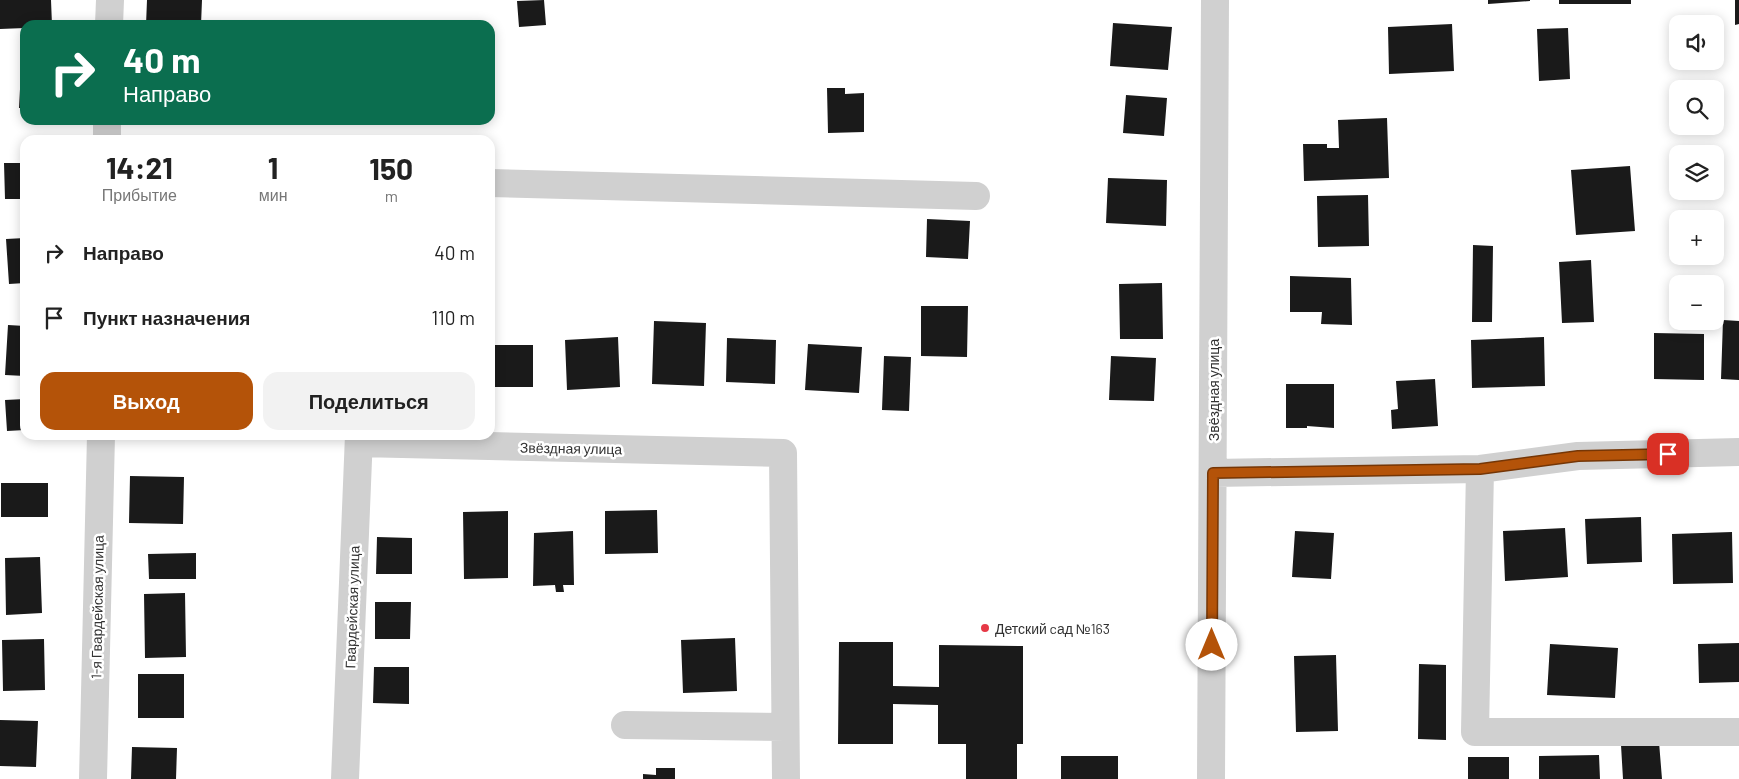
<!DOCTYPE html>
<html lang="ru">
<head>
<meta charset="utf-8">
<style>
  :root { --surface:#fff; --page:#f2f2f2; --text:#222; --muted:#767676; --accent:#b45309 }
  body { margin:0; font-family:Barlow,sans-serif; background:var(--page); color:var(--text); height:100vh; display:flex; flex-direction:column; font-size:19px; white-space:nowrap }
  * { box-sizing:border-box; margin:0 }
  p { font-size:16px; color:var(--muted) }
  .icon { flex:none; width:28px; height:28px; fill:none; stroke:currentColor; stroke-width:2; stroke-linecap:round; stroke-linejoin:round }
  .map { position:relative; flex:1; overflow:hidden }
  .panel { position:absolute; left:20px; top:135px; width:475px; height:305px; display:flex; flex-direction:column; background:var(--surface); border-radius:15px; box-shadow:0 2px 12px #0003 }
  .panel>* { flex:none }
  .banner { position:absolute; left:20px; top:20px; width:475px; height:105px; border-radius:15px; box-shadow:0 2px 12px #0003; background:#0b6e4f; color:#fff; overflow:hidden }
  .buttons { position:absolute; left:1669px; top:15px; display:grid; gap:10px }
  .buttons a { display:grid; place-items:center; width:55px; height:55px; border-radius:10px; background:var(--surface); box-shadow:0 2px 12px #0003; font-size:25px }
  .pin { position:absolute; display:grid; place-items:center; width:42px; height:42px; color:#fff; margin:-21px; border-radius:10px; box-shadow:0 2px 8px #0006 }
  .me { position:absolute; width:55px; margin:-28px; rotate:0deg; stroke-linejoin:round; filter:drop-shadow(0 0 4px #0008) }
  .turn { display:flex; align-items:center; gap:18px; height:105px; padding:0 20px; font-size:22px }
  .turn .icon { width:65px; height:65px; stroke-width:2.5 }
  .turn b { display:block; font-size:35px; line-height:42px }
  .eta { display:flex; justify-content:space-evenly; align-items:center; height:85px; text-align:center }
  .eta b { font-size:30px; font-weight:700; line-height:35px }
  .cta { display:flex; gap:10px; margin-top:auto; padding:10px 20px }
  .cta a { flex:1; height:58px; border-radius:15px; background:var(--accent); color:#fff; font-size:20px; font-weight:700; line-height:58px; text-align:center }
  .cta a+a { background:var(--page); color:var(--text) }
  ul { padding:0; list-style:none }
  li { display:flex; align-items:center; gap:15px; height:65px; padding:0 20px }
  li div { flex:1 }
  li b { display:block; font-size:19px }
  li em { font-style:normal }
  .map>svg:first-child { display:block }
  .building { fill:#1a1a1a }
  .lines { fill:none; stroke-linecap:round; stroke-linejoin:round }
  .minor { stroke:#d0d0d0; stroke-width:28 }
  .route-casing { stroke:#753606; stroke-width:12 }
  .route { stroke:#b45309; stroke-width:9 }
  .poi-dot { fill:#e63946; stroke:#fff; stroke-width:2 }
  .labels { text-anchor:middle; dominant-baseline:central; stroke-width:5; stroke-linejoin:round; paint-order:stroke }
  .street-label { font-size:14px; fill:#333; stroke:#fff }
  .poi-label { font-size:14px; fill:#333; stroke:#fff; text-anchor:start }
</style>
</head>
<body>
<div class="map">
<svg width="1739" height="779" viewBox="0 0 1739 779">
  <rect width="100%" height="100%" fill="#fff"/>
  <path class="building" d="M 0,0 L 51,0 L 52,25 L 25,25 L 25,28 L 0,29 Z
    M 147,0 L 202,0 L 201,25 L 146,25 Z
    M 544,0 L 546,25 L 519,27 L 517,1 Z
    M 1488,0 L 1530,0 L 1530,1 L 1488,4 Z
    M 1559,0 L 1631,0 L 1631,4 L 1559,4 Z
    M 1735,0 L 1739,0 L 1739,24 L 1735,25 Z
    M 1113,23 L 1172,27 L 1168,70 L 1110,66 Z
    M 1452,24 L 1454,71 L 1389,74 L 1388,27 Z
    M 1568,28 L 1570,79 L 1539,81 L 1537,29 Z
    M 21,70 L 25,70 L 25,108 L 19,108 Z
    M 827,88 L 845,88 L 845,94 L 864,93 L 864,132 L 828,133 Z
    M 1126,95 L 1167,98 L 1164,136 L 1123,133 Z
    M 1387,118 L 1389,178 L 1304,181 L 1303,144 L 1327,144 L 1327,148 L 1339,148 L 1338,120 Z
    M 4,163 L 25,163 L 25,199 L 5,199 Z
    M 1630,166 L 1635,231 L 1576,235 L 1571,170 Z
    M 1108,178 L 1167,180 L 1166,226 L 1106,223 Z
    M 1368,195 L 1369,246 L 1318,247 L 1317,196 Z
    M 927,219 L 970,221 L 968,259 L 926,257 Z
    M 25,238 L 25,283 L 9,284 L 6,239 Z
    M 1473,245 L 1493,246 L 1492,322 L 1472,322 Z
    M 1591,260 L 1594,322 L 1562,323 L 1559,262 Z
    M 1290,276 L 1351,278 L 1352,325 L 1321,324 L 1322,312 L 1290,312 Z
    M 1162,283 L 1163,339 L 1120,339 L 1119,284 Z
    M 921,306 L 968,306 L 967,357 L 921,356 Z
    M 1723,320 L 1739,321 L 1739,380 L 1721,379 Z
    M 654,321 L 706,323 L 704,386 L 652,384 Z
    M 8,325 L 25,326 L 25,376 L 5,375 Z
    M 1654,333 L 1704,334 L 1704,380 L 1654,379 Z
    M 618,337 L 620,387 L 567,390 L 565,340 Z
    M 1544,337 L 1545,386 L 1472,388 L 1471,340 Z
    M 727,338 L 776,340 L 775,384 L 726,382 Z
    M 808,344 L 862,347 L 859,393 L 805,390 Z
    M 490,345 L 533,345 L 533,387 L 490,387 Z
    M 884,356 L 911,357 L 909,411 L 882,410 Z
    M 1111,356 L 1156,358 L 1154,401 L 1109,400 Z
    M 1435,379 L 1438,426 L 1392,429 L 1391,410 L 1398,409 L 1396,381 Z
    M 1286,384 L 1334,384 L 1334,428 L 1307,426 L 1307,428 L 1286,428 Z
    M 25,399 L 25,430 L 7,431 L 5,400 Z
    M 130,476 L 184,477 L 183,524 L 129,523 Z
    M 1,483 L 48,483 L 48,517 L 1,517 Z
    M 657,510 L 658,553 L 605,554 L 605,511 Z
    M 508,511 L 508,578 L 464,579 L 463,512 Z
    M 1641,517 L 1642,562 L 1587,564 L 1585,519 Z
    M 1565,528 L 1568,577 L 1505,581 L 1503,531 Z
    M 573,531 L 574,585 L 563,585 L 564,592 L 556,592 L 555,585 L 533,586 L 534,533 Z
    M 1295,531 L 1334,533 L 1331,579 L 1292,577 Z
    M 1732,532 L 1733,583 L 1673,584 L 1672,534 Z
    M 377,537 L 412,538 L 412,574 L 376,574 Z
    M 196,553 L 196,579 L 149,579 L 148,554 Z
    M 40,557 L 42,613 L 6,615 L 5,558 Z
    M 185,593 L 186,657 L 145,658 L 144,594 Z
    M 375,602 L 411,602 L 410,639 L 375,639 Z
    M 735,638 L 737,691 L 683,693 L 681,640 Z
    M 44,639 L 45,690 L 3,691 L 2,640 Z
    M 839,642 L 893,642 L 893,686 L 939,687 L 939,645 L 1023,646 L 1023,744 L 1017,744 L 1017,779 L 966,779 L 966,744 L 938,744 L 938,705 L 893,704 L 893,744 L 838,744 Z
    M 1739,643 L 1739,682 L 1699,683 L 1698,644 Z
    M 1550,644 L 1618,648 L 1615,698 L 1547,695 Z
    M 1336,655 L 1338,731 L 1296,732 L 1294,656 Z
    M 1419,664 L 1446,665 L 1446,740 L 1418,739 Z
    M 374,667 L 409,667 L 409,704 L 373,703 Z
    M 138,674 L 184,674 L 184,718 L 138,718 Z
    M 0,720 L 38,721 L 36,767 L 0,766 Z
    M 1659,742 L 1662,779 L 1623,779 L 1621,745 Z
    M 132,747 L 177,748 L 176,779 L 131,779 Z
    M 1599,755 L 1600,779 L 1539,779 L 1539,756 Z
    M 1061,756 L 1118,756 L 1118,779 L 1061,779 Z
    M 1468,757 L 1509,757 L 1509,779 L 1468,779 Z
    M 656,768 L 675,768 L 675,779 L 643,779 L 643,774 L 656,775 Z"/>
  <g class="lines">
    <path class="minor" d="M 109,25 L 110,0
      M 107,140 L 107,120
      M 490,183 L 976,196
      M 359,443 L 783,453 L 786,779
      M 1480,469 L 1475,732 L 1739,732
      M 1213,473 L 1480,469 L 1578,456 L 1739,452
      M 625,725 L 785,727
      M 93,779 L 101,435
      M 345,779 L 359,435
      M 1211,779 L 1215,0"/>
  </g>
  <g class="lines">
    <defs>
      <path id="route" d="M 1212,645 L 1213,473 L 1480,469 L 1578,456 L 1668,454"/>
    </defs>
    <use href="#route" class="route-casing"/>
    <use href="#route" class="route"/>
  </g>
  <circle class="poi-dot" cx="985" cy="628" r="5"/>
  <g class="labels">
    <g class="street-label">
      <text transform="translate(1213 390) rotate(-90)">Звёздная улица</text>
      <text transform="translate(571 448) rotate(1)">Звёздная улица</text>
      <text transform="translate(97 607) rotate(-89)">1-я Гвардейская улица</text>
      <text transform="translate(352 607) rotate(-88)">Гвардейская улица</text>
    </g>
    <g class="poi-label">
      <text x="995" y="628">Детский cад №163</text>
    </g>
  </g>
</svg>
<div class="buttons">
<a><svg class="icon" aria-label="sound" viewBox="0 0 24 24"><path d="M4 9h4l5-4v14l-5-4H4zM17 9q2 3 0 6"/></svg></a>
<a><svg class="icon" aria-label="search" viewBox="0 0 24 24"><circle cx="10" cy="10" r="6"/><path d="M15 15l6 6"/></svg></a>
<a><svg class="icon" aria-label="layers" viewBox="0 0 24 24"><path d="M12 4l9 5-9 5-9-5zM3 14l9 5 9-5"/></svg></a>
<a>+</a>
<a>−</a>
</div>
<div class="pin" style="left:1668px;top:454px;background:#d93025"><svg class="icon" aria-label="arrive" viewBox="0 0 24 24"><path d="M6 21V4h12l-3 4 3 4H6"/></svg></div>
<svg class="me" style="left:1212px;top:645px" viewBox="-20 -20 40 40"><circle r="19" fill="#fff"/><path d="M0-13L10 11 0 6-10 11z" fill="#b45309"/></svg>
<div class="banner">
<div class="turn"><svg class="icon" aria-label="right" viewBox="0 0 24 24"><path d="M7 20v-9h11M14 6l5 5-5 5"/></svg><div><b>40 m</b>Направо</div></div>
</div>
<section class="panel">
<div class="eta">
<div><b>14:21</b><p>Прибытие</p></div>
<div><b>1</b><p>мин</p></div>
<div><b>150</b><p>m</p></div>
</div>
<ul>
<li><svg class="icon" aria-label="right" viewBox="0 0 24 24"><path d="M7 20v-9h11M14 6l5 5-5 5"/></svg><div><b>Направо</b></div><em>40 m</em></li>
<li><svg class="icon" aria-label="arrive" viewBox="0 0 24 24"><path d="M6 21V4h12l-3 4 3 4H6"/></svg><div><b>Пункт назначения</b></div><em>110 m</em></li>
</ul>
<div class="cta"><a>Выход</a><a>Поделиться</a></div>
</section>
</div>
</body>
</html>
